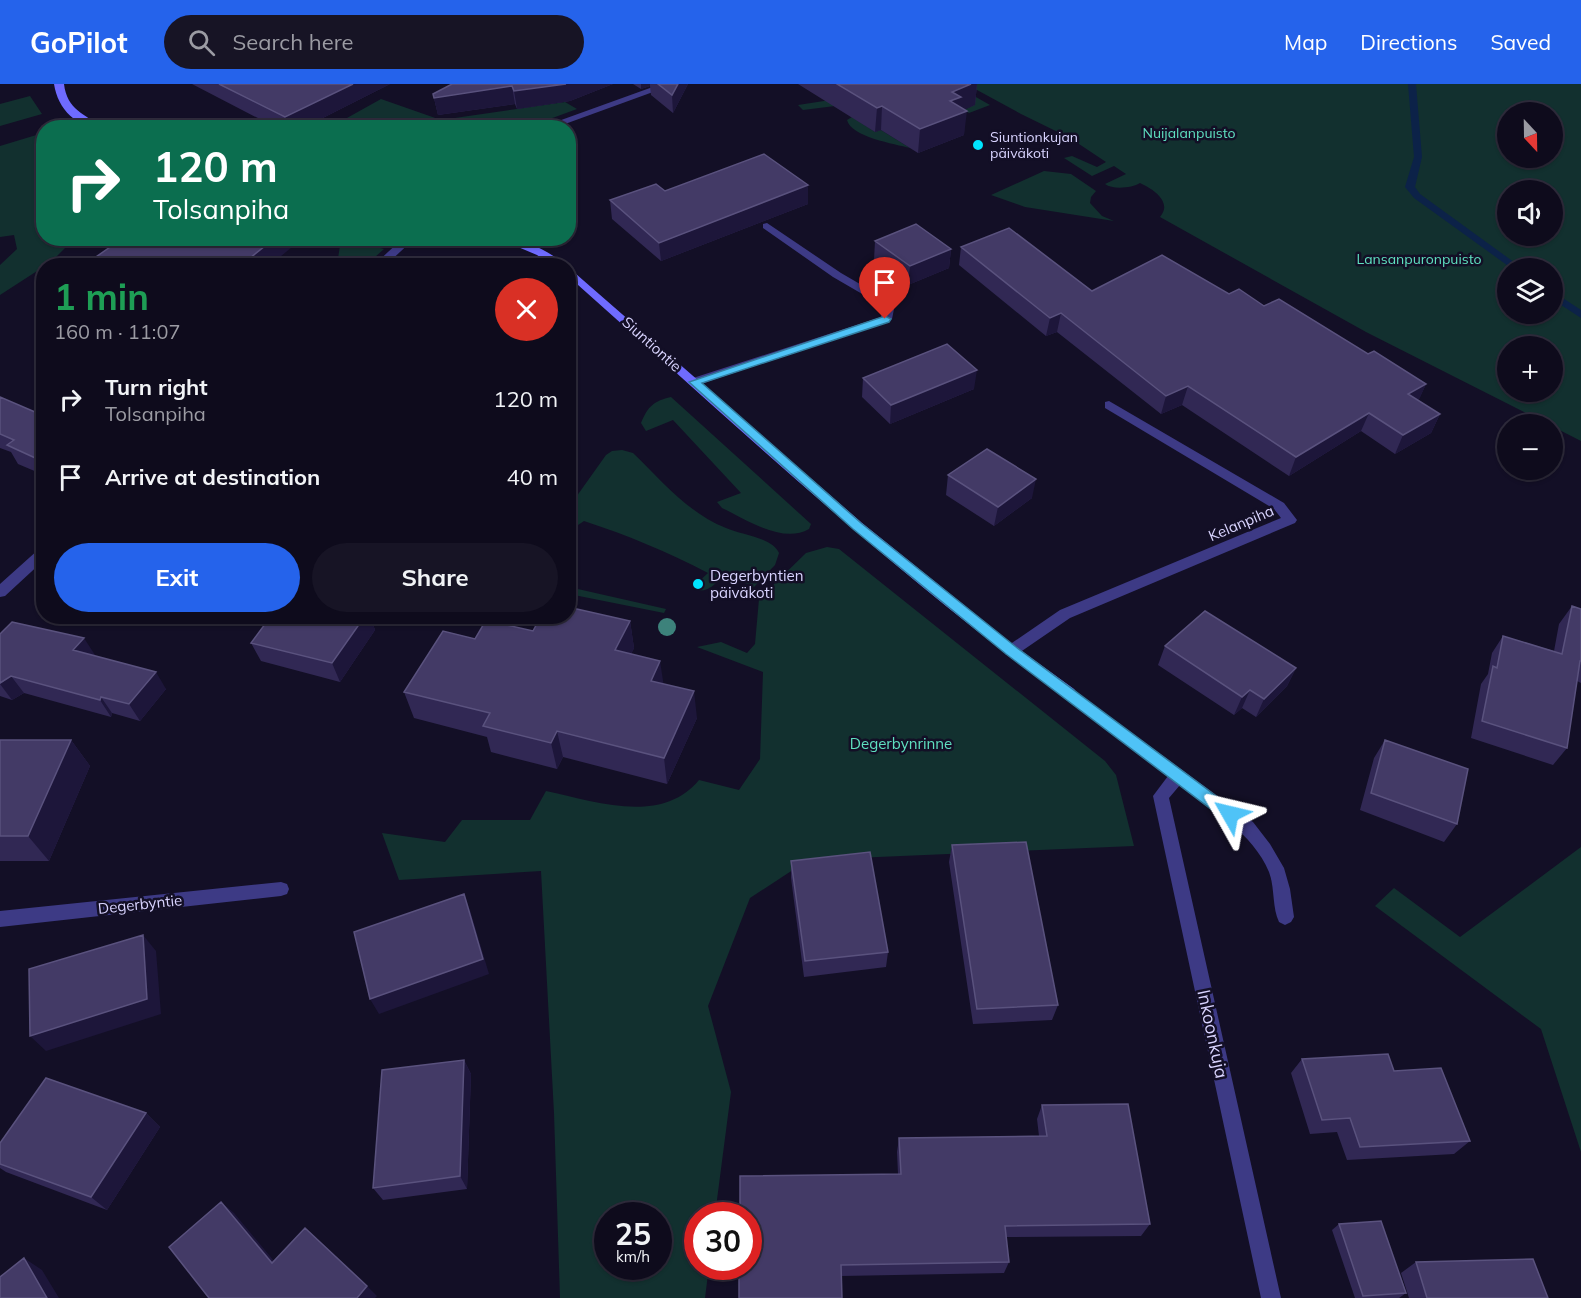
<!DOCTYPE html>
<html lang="en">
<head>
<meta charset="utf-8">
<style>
  :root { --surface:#0e0b1c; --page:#171425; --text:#f1f3f6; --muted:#9b9ba3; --line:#2e2b3b; --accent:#2563eb }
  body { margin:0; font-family:Mulish,sans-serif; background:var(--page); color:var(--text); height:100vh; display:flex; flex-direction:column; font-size:22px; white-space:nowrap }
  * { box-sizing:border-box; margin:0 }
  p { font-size:20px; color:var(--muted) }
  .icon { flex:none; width:33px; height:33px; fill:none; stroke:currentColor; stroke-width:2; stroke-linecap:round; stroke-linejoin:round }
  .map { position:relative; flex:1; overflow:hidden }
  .side { position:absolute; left:36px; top:174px; width:540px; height:366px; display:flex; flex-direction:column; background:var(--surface); border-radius:24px; box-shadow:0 2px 4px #0004,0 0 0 2px var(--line) }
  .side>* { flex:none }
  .top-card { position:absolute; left:36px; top:36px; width:540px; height:126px; border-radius:24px; box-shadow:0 2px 4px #0004,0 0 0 2px var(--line); background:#0b6e4f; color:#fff; overflow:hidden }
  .needle { width:39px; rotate:158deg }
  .buttons { position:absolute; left:1497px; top:18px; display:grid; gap:12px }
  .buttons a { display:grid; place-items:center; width:66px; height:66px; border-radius:50%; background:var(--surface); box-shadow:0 2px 4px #0004,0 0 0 2px var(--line); font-size:30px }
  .speed { position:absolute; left:594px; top:1118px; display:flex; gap:12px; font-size:30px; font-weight:700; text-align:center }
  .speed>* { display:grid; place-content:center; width:78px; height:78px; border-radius:50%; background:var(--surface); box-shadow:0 2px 4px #0004,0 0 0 2px var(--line); line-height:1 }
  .speed small { font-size:15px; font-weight:400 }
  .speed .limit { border:9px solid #d22; background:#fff; color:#111 }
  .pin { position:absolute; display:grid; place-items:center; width:51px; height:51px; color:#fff; margin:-62px -26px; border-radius:50% 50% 50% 0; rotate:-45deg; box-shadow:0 0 6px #0007 }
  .pin .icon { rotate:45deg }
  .me { position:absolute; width:66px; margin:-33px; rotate:307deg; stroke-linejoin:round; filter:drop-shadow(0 0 4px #0008) }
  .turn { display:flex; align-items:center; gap:21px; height:126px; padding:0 18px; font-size:27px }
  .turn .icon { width:78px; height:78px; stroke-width:2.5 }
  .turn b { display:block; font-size:42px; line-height:51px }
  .round { display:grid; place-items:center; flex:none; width:63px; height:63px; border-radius:32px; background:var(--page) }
  .overview { display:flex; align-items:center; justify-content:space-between; height:102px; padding:0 18px }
  h1 { font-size:36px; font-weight:700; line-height:45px; color:#1e9e55 }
  .primary-button { display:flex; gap:12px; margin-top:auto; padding:12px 18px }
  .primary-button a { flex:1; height:69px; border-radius:36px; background:var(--accent); color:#fff; font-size:24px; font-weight:700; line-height:69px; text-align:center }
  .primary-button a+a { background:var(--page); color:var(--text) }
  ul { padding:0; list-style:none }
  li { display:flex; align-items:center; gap:18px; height:78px; padding:0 18px }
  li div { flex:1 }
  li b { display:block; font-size:22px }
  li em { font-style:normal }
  header { display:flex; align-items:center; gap:36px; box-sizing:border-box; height:84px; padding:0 30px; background:var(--accent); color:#fff }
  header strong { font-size:28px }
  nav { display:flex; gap:33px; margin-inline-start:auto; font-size:21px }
  .search { width:420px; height:54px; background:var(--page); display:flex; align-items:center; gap:15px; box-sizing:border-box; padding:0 21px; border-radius:33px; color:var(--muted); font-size:22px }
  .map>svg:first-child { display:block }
  .green { fill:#12302f; fill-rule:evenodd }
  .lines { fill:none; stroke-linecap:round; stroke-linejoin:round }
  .stream { fill:#0c2248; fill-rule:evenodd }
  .street { fill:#3d3a85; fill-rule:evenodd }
  .secondary { fill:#6f6bff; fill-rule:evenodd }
  .tree { fill:#3d827b }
  .wall { fill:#312854 }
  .shaded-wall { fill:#1d163a }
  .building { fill:#433a66; stroke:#5a527e; stroke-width:1.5 }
  .route { fill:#4fc3f7; stroke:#337fa1; stroke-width:1.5 }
  .poi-dot { fill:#00e5ff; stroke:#130f26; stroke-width:2 }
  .labels { text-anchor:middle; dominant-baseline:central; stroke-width:5; stroke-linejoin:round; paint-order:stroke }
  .far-park-label { font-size:14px; fill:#5fe0c0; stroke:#130f26 }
  .far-poi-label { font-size:14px; fill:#d9d4ff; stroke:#130f26; text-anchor:start }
  .street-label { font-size:15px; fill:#d9d4ff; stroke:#130f26 }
  .poi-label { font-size:15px; fill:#d9d4ff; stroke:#130f26; text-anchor:start }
  .park-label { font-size:15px; fill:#5fe0c0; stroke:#130f26 }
  .near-street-label { font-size:18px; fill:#d9d4ff; stroke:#130f26 }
</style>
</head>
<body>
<header>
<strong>GoPilot</strong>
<div class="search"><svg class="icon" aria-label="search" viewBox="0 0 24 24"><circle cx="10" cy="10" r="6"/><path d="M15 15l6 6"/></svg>Search here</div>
<nav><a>Map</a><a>Directions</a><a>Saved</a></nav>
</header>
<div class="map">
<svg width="1581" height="1214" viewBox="0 0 1581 1214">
  <rect width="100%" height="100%" fill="#130f26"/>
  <path class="green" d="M 934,0 L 953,0 L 990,21 L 969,29 L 964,26 L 974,21 L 851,20 L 803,26 L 798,21 Z
    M 966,0 L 1581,0 L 1581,357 L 1366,248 L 1160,133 C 1173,118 1153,105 1140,99 C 1132,104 1113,106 1105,100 L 1126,90 L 1114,82 L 1092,92 L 1064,74 L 1072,72 L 1097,83 L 1106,78 L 1070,54 L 1021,30 ZM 1508,28 L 1552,28 L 1552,74 L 1508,74 ZM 1508,106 L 1552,106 L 1552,152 L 1508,152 ZM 1508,184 L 1552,184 L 1552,230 L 1508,230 ZM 1508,262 L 1552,262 L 1552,308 L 1508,308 Z
    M 30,12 L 42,30 L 0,42 L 0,20 Z
    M 381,15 L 441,36 L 565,18 L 577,25 L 528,43 L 329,44 Z
    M 852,33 L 875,48 L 881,46 L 910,64 C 895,60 851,53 847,36 Z
    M 43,49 L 44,154 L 74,155 L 51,178 L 0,211 L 0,181 L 17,165 L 14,151 L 0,153 L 0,62 Z
    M 1044,87 L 1071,90 L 1096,107 L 1091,113 L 1090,119 L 1102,132 L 1114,137 L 1025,123 L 991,111 Z
    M 341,155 L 380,155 L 372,162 L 384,165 L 366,181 L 337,181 Z
    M 671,313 L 811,440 L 809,445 C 783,460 747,436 722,424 L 717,418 L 741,409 L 673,336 L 646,347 L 641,339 C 648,322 654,317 671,313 Z
    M 622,366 L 633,369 C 662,397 688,429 726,444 C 741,451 772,453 779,469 L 775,481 L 754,503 L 725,490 C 715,499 710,509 695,506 L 694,502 L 708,489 C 668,468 627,451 584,437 L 569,447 L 569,423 L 606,371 L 612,367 Z
    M 827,463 L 839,465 L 1105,677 L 1116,691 L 1134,762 L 808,776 L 750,814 L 708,922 L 731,1008 L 715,1131 L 698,1131 L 698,1182 L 709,1182 L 705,1214 L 560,1214 L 554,1029 L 541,787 L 399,796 L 382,749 L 445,758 L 462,736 L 530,736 L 546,707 C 594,717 661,742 699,696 L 739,706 L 760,675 L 763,588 L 697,563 L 721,558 L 747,569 L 755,560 L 759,515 L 806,469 ZM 608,1131 L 658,1131 L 658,1182 L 608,1182 Z
    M 569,503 L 666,525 L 664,529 L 569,510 Z
    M 1581,763 L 1581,1068 L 1541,945 L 1375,822 L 1394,804 L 1460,853 Z"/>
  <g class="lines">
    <path class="stream" d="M 1408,0 L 1416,0 L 1422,73 L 1415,103 L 1420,110 L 1522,184 L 1511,184 L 1414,114 L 1405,103 L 1414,73 Z
      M 1552,207 L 1581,226 L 1581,234 L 1552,215 Z"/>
    <path class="street" d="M 661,0 L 675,0 L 554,44 L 539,44 Z
      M 767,139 L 841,189 L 884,214 L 894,225 L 892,235 L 698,301 L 690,301 L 690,295 L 881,233 L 882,225 L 876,218 L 833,193 L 763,144 L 763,140 Z
      M 403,154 L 415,154 L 385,182 L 373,182 Z
      M 1109,317 L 1284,419 L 1297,436 L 1295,439 L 1070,534 L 1016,571 L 1006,571 L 1004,567 L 1006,563 L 1060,526 L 1281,434 L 1274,425 L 1105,324 L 1105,318 Z
      M 44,463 L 44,476 L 5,512 L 0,513 L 0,500 L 39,465 Z
      M 1069,603 L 1253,738 L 1270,760 L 1284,784 L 1290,805 L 1294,833 L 1291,838 L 1285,841 L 1279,838 C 1272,823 1275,804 1269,788 C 1253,749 1212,726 1180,701 L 1169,714 L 1281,1214 L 1261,1214 L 1153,712 L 1168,692 L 1064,613 L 1061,609 L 1064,605 Z
      M 281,798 L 287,800 L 289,805 L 287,810 L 281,812 L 0,843 L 0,827 Z"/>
    <path class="secondary" d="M 54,0 L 64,0 C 67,26 85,30 103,44 C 77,44 58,26 54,0 Z
      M 497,154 C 521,154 548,165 566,182 L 553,182 L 537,171 Z
      M 568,183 L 862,439 L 1016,563 L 1074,605 L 1077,609 L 1074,613 L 1064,613 C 889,485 730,336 568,192 Z"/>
  </g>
  <circle class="tree" cx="667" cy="543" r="9"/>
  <path class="wall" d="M 192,0 L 390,0 L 303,44 L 277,44 Z
    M 452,0 L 613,0 L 570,17 L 517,25 L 515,20 L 438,31 L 433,10 Z
    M 633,0 L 688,0 L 673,29 L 651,11 L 650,2 L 641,5 Z
    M 798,0 L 977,0 L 975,21 L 965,25 L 964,51 L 918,69 L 881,46 L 875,48 Z
    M 808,101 L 808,120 L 661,177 L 612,135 L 610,116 L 665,107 Z
    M 875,157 L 951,165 L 949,184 L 908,201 L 874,176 Z
    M 961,163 L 1092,207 L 1229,210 L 1264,222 L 1368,270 L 1426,300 L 1418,317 L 1440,330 L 1431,349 L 1395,370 L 1361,347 L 1289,392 L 1182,321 L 1161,330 L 1057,248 L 1046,252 L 959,181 Z
    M 863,294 L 974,305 L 890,340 L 862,313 Z
    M 0,313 L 42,331 L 44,329 L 44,391 L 18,380 L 11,368 L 0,364 Z
    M 948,391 L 1032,414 L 994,442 L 946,411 Z
    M 1572,522 L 1581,525 L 1581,599 L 1577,597 L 1567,664 L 1553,681 L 1471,654 L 1481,600 L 1488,590 L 1492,569 L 1503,552 L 1554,567 L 1559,540 Z
    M 271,532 L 370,532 L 375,546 L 340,598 L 261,577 L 251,559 Z
    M 630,537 L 634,564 L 631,570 L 663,600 L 697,634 L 667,700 L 563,673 L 557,685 L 491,668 L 487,653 L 414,634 L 404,608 L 475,555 L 533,547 Z
    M 0,550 L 95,571 L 94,572 L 166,605 L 140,637 L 112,629 L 111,633 L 24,609 L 12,616 L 0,612 Z
    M 1165,562 L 1296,584 L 1287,602 L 1256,633 L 1242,624 L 1234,631 L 1158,581 Z
    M 0,656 L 71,656 L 90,682 L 49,777 L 0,777 Z
    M 1385,656 L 1457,740 L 1444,758 L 1360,726 L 1374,674 Z
    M 952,761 L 1058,921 L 1052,936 L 973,940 L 949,778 Z
    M 791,777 L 888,868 L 886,883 L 804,893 L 791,794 Z
    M 1302,975 L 1394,987 L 1470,1057 L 1454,1070 L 1347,1076 L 1337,1048 L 1310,1050 L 1291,989 Z
    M 464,976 L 471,990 L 467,1105 L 383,1116 L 373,1104 Z
    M 1042,1021 L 1150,1140 L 1141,1152 L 1006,1153 L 1009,1178 L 1004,1189 L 841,1192 L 739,1214 L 898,1090 L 897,1068 L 899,1054 L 1039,1052 L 1037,1035 Z
    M 146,1029 L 160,1043 L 107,1126 L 6,1088 L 0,1084 L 0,1059 Z
    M 1339,1140 L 1406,1209 L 1399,1214 L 1355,1214 L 1332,1146 Z
    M 1416,1178 L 1548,1214 L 1409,1214 L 1401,1189 Z"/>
  <path class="shaded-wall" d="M 353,0 L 390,0 L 303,44 L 288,44 L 285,33 Z
    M 566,0 L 613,0 L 570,17 L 517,25 L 514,7 Z
    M 641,0 L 650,0 L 650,2 L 641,5 Z
    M 678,0 L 688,0 L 673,29 L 672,11 Z
    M 971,0 L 977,0 L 975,21 L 959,28 L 967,27 L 964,51 L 918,69 L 920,45 L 952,8 Z
    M 512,2 L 515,20 L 438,31 L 434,14 Z
    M 882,22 L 881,46 L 875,48 L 877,24 Z
    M 808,101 L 808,120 L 661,177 L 659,159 Z
    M 275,154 L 303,154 L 269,182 L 240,182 Z
    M 951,165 L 949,184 L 908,201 L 910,182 Z
    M 1061,229 L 1057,248 L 1046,252 L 1050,234 Z
    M 977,286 L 974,305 L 890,340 L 891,321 Z
    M 1426,300 L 1418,318 L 1408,310 Z
    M 1188,302 L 1182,321 L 1161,330 L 1166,312 Z
    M 1369,329 L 1361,347 L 1289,392 L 1296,373 Z
    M 1440,330 L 1431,349 L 1395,370 L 1403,351 Z
    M 1036,395 L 1032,414 L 994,442 L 998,423 Z
    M 365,532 L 370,532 L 375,546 L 340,598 L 332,579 Z
    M 630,537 L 634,564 L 620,593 L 615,566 Z
    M 84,554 L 95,571 L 84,583 L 73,566 Z
    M 660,577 L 664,603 L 651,597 Z
    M 1296,584 L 1287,602 L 1256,633 L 1264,615 Z
    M 156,588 L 166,605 L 140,637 L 129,620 Z
    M 11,592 L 24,609 L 12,616 L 0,600 Z
    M 1250,606 L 1242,624 L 1234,631 L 1242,613 Z
    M 694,607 L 697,634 L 667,700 L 664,674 Z
    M 101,613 L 112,629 L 111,633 L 100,616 Z
    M 557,647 L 563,673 L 557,685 L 551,659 Z
    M 71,656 L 90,682 L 49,777 L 28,752 Z
    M 464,810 L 470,826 L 489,890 L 379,930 L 370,915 Z
    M 143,851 L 156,867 L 161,930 L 46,967 L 30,952 Z
    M 464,976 L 471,990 L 467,1105 L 460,1092 Z
    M 146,1029 L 160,1043 L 107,1126 L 91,1113 Z
    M 221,1118 L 234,1129 L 284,1189 L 272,1179 Z
    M 24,1174 L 42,1186 L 59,1214 L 47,1214 Z
    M 367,1202 L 377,1212 L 375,1214 L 357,1214 Z"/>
  <path class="building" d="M 219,0 L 353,0 L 285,33 Z
    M 452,0 L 566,0 L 514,7 L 512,2 L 434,14 L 433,10 Z
    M 658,0 L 678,0 L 672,11 Z
    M 837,0 L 971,0 L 952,8 L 961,13 L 950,17 L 967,27 L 920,45 L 882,22 L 877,24 Z
    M 764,70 L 808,101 L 659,159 L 610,116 L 656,100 L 665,107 Z
    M 916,140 L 951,165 L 910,182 L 875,157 Z
    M 1009,144 L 1092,207 L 1162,171 L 1229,210 L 1239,205 L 1264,222 L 1279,215 L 1368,270 L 1374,267 L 1426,300 L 1408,310 L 1440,330 L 1403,351 L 1369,329 L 1296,373 L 1188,302 L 1166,312 L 1061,229 L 1050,234 L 961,163 Z
    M 123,154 L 275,154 L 240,182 L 83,182 Z
    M 947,260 L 977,286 L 891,321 L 863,294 Z
    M 0,313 L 42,331 L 44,329 L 44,378 L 7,361 L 14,356 L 0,350 Z
    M 987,365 L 1036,395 L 998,423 L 948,391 Z
    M 1572,522 L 1581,525 L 1581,577 L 1580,577 L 1567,664 L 1482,637 L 1493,582 L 1497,584 L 1503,552 L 1562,570 Z
    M 568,523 L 630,537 L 615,566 L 660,577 L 651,597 L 694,607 L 664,674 L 557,647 L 551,659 L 483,642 L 490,629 L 404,608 L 443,547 L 475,555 L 486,536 L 533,547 L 541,532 L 568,532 Z
    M 1205,527 L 1296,584 L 1264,615 L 1250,606 L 1242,613 L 1165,562 Z
    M 271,532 L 365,532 L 332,579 L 251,559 Z
    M 12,538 L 84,554 L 73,566 L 156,588 L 129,620 L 101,613 L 100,616 L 11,592 L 0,599 L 0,550 Z
    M 0,656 L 71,656 L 28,752 L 0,752 Z
    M 1385,656 L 1468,685 L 1457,740 L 1371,709 Z
    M 1026,758 L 1058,921 L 977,925 L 952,761 Z
    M 870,768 L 888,868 L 805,877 L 791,777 Z
    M 464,810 L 483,875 L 370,915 L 354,848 Z
    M 143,851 L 147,915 L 30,952 L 29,885 Z
    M 1388,970 L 1394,987 L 1441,984 L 1470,1057 L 1360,1063 L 1350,1034 L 1322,1036 L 1302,975 Z
    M 464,976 L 460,1092 L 373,1104 L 382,986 Z
    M 46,994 L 146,1029 L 91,1113 L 0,1080 L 0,1059 Z
    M 1128,1020 L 1150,1140 L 1005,1142 L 1009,1178 L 841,1181 L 842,1214 L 739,1214 L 739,1182 L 748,1182 L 748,1131 L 740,1131 L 740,1092 L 901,1090 L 899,1054 L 1047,1052 L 1042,1021 Z
    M 221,1118 L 272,1179 L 305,1144 L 367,1202 L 357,1214 L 209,1214 L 169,1163 Z
    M 1381,1137 L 1406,1209 L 1363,1212 L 1339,1140 Z
    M 24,1174 L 47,1214 L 0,1214 L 0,1193 Z
    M 1533,1175 L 1548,1214 L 1427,1214 L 1416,1178 Z"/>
  <path class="route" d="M 885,232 L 891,235 L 889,238 L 702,299 L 861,439 L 1016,563 L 1235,726 L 1237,730 L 1235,735 L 1230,737 L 1224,735 L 1006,570 L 853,445 L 689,298 Z"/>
  <g class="poi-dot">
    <circle cx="978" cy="61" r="6"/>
    <circle cx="698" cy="500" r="6"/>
  </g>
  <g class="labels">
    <g class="far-park-label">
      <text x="1189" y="49">Nuijalanpuisto</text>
      <text x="1419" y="175">Lansanpuronpuisto</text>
    </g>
    <g class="far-poi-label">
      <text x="990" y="53">Siuntionkujan<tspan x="990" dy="16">päiväkoti</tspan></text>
    </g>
    <g class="street-label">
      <text transform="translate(652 260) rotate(42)">Siuntiontie</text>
      <text transform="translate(1241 439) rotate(-23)">Kelanpiha</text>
      <text transform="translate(140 820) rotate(-6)">Degerbyntie</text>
    </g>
    <g class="poi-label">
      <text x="710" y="491">Degerbyntien<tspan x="710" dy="17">päiväkoti</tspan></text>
    </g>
    <g class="park-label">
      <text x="901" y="659">Degerbynrinne</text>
    </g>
    <g class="near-street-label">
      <text transform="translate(1213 950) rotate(78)">Inkoonkuja</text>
    </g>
  </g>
</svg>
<div class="buttons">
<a><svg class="needle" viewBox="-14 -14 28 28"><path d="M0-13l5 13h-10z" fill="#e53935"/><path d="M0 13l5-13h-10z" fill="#9b9ba3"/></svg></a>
<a><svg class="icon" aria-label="sound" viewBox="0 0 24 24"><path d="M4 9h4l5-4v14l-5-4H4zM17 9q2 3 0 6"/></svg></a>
<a><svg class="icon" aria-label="layers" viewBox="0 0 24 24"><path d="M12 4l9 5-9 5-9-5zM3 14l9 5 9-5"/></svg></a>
<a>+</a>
<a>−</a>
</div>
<div class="speed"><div>25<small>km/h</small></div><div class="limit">30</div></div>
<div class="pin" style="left:885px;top:235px;background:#d93025"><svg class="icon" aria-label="arrive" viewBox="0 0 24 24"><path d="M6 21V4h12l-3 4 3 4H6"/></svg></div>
<svg class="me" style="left:1230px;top:730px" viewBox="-20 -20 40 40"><path d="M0-17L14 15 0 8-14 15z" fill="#4fc3f7" stroke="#fff" stroke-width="4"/></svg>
<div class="top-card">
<div class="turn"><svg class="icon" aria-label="right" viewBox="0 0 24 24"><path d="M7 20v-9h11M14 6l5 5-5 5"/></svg><div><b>120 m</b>Tolsanpiha</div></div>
</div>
<section class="side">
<div class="overview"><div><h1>1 min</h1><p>160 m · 11:07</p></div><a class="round" style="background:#d93025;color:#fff"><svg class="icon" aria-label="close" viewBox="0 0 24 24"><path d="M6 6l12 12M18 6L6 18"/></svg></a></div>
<ul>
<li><svg class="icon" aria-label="right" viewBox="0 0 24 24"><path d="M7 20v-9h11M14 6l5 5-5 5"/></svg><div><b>Turn right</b><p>Tolsanpiha</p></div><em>120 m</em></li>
<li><svg class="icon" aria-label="arrive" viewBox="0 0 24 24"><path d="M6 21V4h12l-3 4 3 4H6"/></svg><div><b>Arrive at destination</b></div><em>40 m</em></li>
</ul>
<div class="primary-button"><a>Exit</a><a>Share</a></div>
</section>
</div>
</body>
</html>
